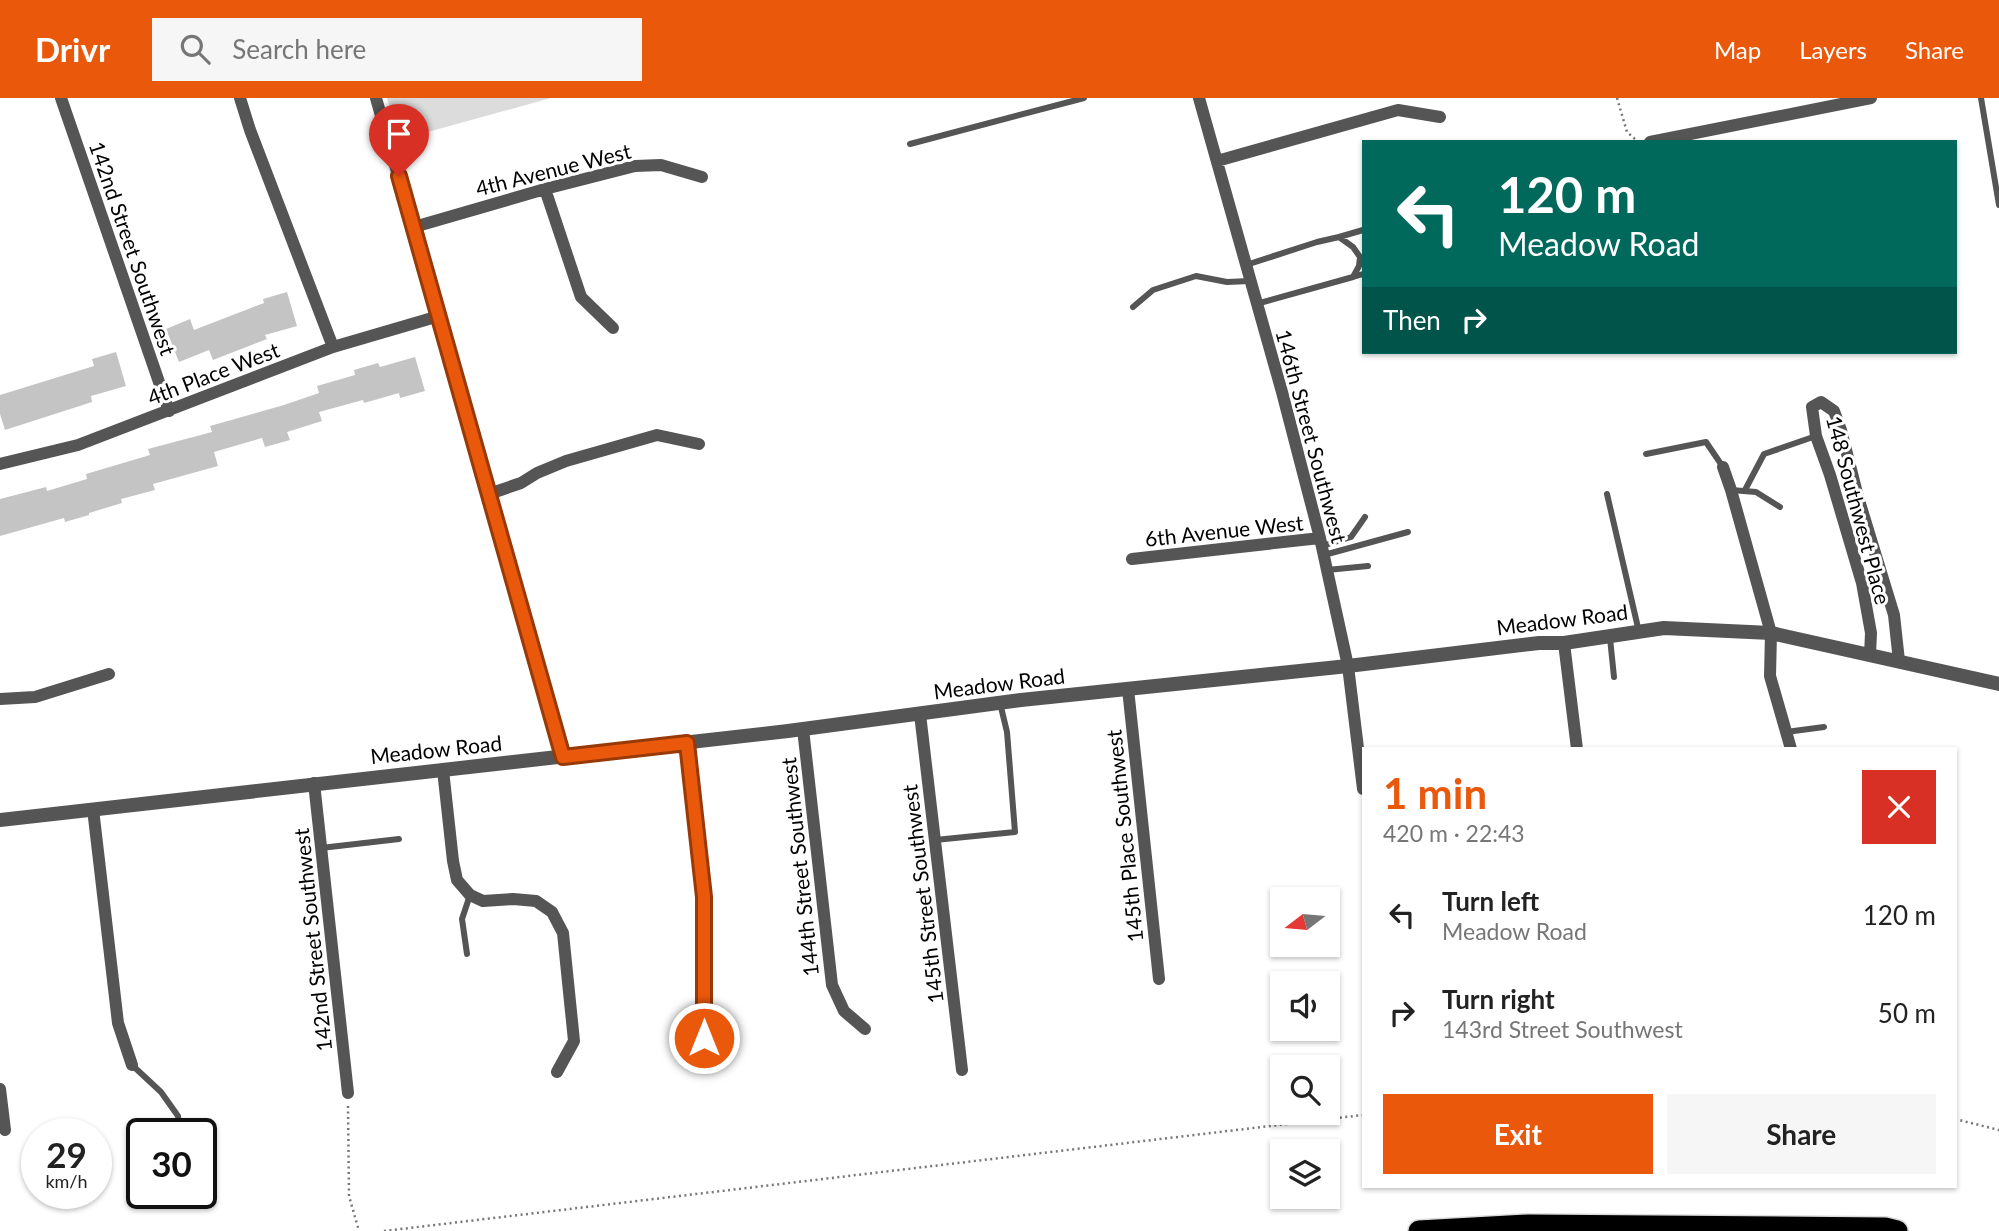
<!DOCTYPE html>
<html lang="en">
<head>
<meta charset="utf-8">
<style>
  :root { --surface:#fff; --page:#f6f6f6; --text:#222; --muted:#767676; --accent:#ea580c }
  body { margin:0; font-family:Lato,sans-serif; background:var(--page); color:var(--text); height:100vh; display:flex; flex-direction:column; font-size:26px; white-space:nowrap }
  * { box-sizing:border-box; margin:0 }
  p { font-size:23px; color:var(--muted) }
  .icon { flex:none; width:38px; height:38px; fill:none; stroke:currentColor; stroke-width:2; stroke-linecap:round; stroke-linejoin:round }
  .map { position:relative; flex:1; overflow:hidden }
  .drawer { position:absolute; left:1362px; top:649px; width:595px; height:441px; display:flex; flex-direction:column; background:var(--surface); border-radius:0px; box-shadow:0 2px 5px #0004 }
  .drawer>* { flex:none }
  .top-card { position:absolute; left:1362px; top:42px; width:595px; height:214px; border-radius:0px; box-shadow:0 2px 5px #0004; background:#00695c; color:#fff; overflow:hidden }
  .needle { width:46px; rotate:254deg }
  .tools { position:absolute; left:1270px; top:789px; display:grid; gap:14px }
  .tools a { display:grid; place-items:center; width:70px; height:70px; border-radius:0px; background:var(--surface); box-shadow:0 2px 5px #0004; font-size:35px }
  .speed { position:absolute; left:21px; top:1020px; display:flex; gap:14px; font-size:35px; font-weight:700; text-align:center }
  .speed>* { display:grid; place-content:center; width:91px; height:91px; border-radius:50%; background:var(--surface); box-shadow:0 2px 5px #0004; line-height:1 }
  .speed small { font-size:18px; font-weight:400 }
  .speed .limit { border:4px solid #111; border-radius:10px; background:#fff; color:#111 }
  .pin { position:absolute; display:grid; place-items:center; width:60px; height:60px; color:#fff; margin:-72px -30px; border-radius:50% 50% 50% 0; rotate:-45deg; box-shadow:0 0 7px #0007 }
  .pin .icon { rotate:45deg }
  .me { position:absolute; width:77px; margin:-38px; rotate:0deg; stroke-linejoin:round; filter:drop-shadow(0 0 5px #0008) }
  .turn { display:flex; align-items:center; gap:24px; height:147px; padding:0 21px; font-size:32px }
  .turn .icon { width:91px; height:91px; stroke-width:2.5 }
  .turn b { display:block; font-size:49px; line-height:60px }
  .then { display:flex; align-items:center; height:66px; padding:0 21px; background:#0003; gap:14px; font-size:26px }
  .round { display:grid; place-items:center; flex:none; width:74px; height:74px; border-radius:0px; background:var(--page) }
  .head { display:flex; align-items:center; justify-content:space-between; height:119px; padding:0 21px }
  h1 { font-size:42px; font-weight:700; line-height:52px; color:var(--accent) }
  .action { display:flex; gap:14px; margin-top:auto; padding:14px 21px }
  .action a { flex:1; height:80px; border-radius:0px; background:var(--accent); color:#fff; font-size:28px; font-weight:700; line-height:80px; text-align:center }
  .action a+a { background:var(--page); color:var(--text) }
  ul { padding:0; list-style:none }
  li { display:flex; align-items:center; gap:21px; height:98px; padding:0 21px }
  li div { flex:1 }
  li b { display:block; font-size:26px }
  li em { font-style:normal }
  header { display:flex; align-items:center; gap:42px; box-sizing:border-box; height:98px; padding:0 35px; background:var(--accent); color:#fff }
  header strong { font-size:33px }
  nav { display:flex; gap:38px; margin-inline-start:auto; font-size:24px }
  .search { width:490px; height:63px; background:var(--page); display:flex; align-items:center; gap:18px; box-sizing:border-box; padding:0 24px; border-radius:0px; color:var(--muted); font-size:26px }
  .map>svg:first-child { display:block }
  .green { fill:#dcdcdc }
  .building { fill:#c4c4c4 }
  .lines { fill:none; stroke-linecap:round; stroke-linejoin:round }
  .motorway-casing { stroke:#dbdbdb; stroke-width:24 }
  .path { stroke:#777; stroke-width:2.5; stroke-dasharray:2 3.5; stroke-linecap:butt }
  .service { stroke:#555; stroke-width:6 }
  .minor { stroke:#555; stroke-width:12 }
  .tertiary { stroke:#555; stroke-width:14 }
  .motorway { stroke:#000; stroke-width:21 }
  .route-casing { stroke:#983908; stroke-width:18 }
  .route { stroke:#ea580c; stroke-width:12 }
  .labels { text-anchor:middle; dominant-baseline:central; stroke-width:6; stroke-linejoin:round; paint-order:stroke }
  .street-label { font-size:21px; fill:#000; stroke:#fff }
</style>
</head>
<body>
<header>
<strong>Drivr</strong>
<div class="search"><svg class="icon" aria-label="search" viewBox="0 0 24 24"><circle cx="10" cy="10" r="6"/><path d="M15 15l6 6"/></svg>Search here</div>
<nav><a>Map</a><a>Layers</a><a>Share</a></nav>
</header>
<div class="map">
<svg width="1999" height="1133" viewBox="0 0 1999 1133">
  <rect width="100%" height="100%" fill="#fff"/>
  <path class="green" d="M 387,0 L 551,0 L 399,42 Z"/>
  <path class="building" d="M 287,194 L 297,228 L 265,237 L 267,241 L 213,262 L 209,252 L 179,264 L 166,231 L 190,221 L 194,232 L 264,205 L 263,201 Z
    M 116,254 L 126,288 L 91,298 L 92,304 L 5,332 L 0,316 L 0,297 L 94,268 L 92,261 Z
    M 415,259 L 425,293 L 400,300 L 399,295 L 364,305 L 363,302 L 319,314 L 322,323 L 287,334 L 290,342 L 265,349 L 262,340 L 214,354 L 218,368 L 153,386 L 155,392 L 121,401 L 122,405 L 89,415 L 89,417 L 65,424 L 64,420 L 0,438 L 0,401 L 46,389 L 47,393 L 87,381 L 86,376 L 150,357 L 148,351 L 212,334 L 210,328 L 284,307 L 319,295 L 317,288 L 355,277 L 354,272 L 378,265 L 380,269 Z"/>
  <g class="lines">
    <defs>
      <path id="motorway" d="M 1419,1133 L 1528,1127 L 1885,1130 L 1897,1133"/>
    </defs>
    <use href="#motorway" class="motorway-casing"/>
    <path class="path" d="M 1617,0 L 1627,34 L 1635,41
      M 348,1008 L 349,1098 L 359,1133
      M 1955,1021 L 1999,1032
      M 384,1133 L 1363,1017"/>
    <path class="service" d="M 1981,0 L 1999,107
      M 910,46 L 1084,0
      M 1339,139 L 1363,132
      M 1246,167 L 1317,144 L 1339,139 L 1353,149 L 1360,159 L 1359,168 L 1353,179 L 1256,206
      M 1353,179 L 1363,176
      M 1133,209 L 1153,192 L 1196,178 L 1227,184 L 1250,183
      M 1646,356 L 1706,344 L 1723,369
      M 1731,392 L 1756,394 L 1780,409
      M 1745,392 L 1764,356 L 1816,338
      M 1607,396 L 1639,534
      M 1322,448 L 1351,439 L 1365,419
      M 1324,457 L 1408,434
      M 1327,472 L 1368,468
      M 1610,540 L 1614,579
      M 1786,634 L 1824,629
      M 935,742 L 1015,734 L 1007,634 L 1000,605
      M 321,750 L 399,741
      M 467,856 L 462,821 L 470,797
      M 132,967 L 161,994 L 178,1018 L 180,1036
      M 187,1096 L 187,1098"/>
    <path class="minor" d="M 61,0 L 169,313
      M 240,0 L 250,32 L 333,249
      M 376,0 L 563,659
      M 1199,0 L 1282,294 L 1320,440 L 1348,568 L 1363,691
      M 1650,44 L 1871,0
      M 1217,63 L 1398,12 L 1440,19
      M 545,91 L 581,199 L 613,230
      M 414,129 L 545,91 L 635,68 L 661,67 L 702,79
      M 0,366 L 78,347 L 333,249 L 439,218
      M 1723,369 L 1731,392 L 1771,535 L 1770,578 L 1791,651
      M 489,396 L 521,385 L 537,375 L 566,363 L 657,337 L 699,346
      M 1132,461 L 1320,440
      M 1564,545 L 1577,651
      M 1870,557 L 1871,535 L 1862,485 L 1830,377 L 1816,338 L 1812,309 L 1821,304 L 1834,313 L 1841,332 L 1858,399 L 1894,517 L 1899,563
      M 1128,591 L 1159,881
      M 0,601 L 35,599 L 109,576
      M 920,616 L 962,972
      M 803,631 L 832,887 L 844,913 L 865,931
      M 686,645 L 704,798 L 704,940
      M 443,672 L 453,763 L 457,782 L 470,797 L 483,803 L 513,801 L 536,803 L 552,814 L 563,835 L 574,943 L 557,974
      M 314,685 L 348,995
      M 93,711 L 118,925 L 132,967
      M 0,991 L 5,1032"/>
    <path class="tertiary" d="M 0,722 L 788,633 L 1021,602 L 1348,568 L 1539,545 L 1564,545 L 1664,530 L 1771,535 L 1999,586"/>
    <use href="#motorway" class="motorway"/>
  </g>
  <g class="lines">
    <defs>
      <path id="route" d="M 399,78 L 563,659 L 687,645 L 704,799 L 704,940"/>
    </defs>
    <use href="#route" class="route-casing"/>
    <use href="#route" class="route"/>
  </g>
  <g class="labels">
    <g class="street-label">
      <text transform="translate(553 71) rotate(-14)">4th Avenue West</text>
      <text transform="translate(133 150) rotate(71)">142nd Street Southwest</text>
      <text transform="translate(213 275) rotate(-21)">4th Place West</text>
      <text transform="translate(1312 338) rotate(75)">146th Street Southwest</text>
      <text transform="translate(1859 412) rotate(75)">148 Southwest Place</text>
      <text transform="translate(1224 432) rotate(-6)">6th Avenue West</text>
      <text transform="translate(1562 521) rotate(-7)">Meadow Road</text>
      <text transform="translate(999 585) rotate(-7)">Meadow Road</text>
      <text transform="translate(436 651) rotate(-6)">Meadow Road</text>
      <text transform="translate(1124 738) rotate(-96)">145th Place Southwest</text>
      <text transform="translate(799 769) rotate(-96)">144th Street Southwest</text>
      <text transform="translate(922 796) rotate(-97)">145th Street Southwest</text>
      <text transform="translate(312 842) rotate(-96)">142nd Street Southwest</text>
    </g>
  </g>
</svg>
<div class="tools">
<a><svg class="needle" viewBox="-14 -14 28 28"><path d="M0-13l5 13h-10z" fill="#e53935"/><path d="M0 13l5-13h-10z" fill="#767676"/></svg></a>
<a><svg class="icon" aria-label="sound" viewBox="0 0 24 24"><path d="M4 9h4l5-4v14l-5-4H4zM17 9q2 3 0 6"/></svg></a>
<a><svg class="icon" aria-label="search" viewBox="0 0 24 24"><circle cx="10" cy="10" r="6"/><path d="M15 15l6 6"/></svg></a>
<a><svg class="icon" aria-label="layers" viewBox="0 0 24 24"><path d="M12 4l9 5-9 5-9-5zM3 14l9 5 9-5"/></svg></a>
</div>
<div class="speed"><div>29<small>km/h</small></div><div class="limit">30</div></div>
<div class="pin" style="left:399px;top:78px;background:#d93025"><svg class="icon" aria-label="arrive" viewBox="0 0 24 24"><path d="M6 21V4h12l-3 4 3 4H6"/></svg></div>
<svg class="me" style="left:704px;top:940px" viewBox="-20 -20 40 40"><circle r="17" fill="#ea580c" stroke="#fff" stroke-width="3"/><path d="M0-11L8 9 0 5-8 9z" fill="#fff"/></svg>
<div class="top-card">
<div class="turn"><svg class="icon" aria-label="left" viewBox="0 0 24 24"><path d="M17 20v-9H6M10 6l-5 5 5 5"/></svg><div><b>120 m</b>Meadow Road</div></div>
<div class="then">Then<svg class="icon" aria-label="right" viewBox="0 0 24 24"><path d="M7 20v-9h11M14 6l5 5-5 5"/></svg></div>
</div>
<section class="drawer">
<div class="head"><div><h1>1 min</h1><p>420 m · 22:43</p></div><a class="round" style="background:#d93025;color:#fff"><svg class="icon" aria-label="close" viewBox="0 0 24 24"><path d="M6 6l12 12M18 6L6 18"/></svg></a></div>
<ul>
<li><svg class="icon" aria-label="left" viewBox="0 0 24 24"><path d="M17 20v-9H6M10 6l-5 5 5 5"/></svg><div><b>Turn left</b><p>Meadow Road</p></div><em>120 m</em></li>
<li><svg class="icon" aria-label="right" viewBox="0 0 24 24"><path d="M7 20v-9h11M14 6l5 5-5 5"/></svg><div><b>Turn right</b><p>143rd Street Southwest</p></div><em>50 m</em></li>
</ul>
<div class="action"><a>Exit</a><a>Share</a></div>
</section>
</div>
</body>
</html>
